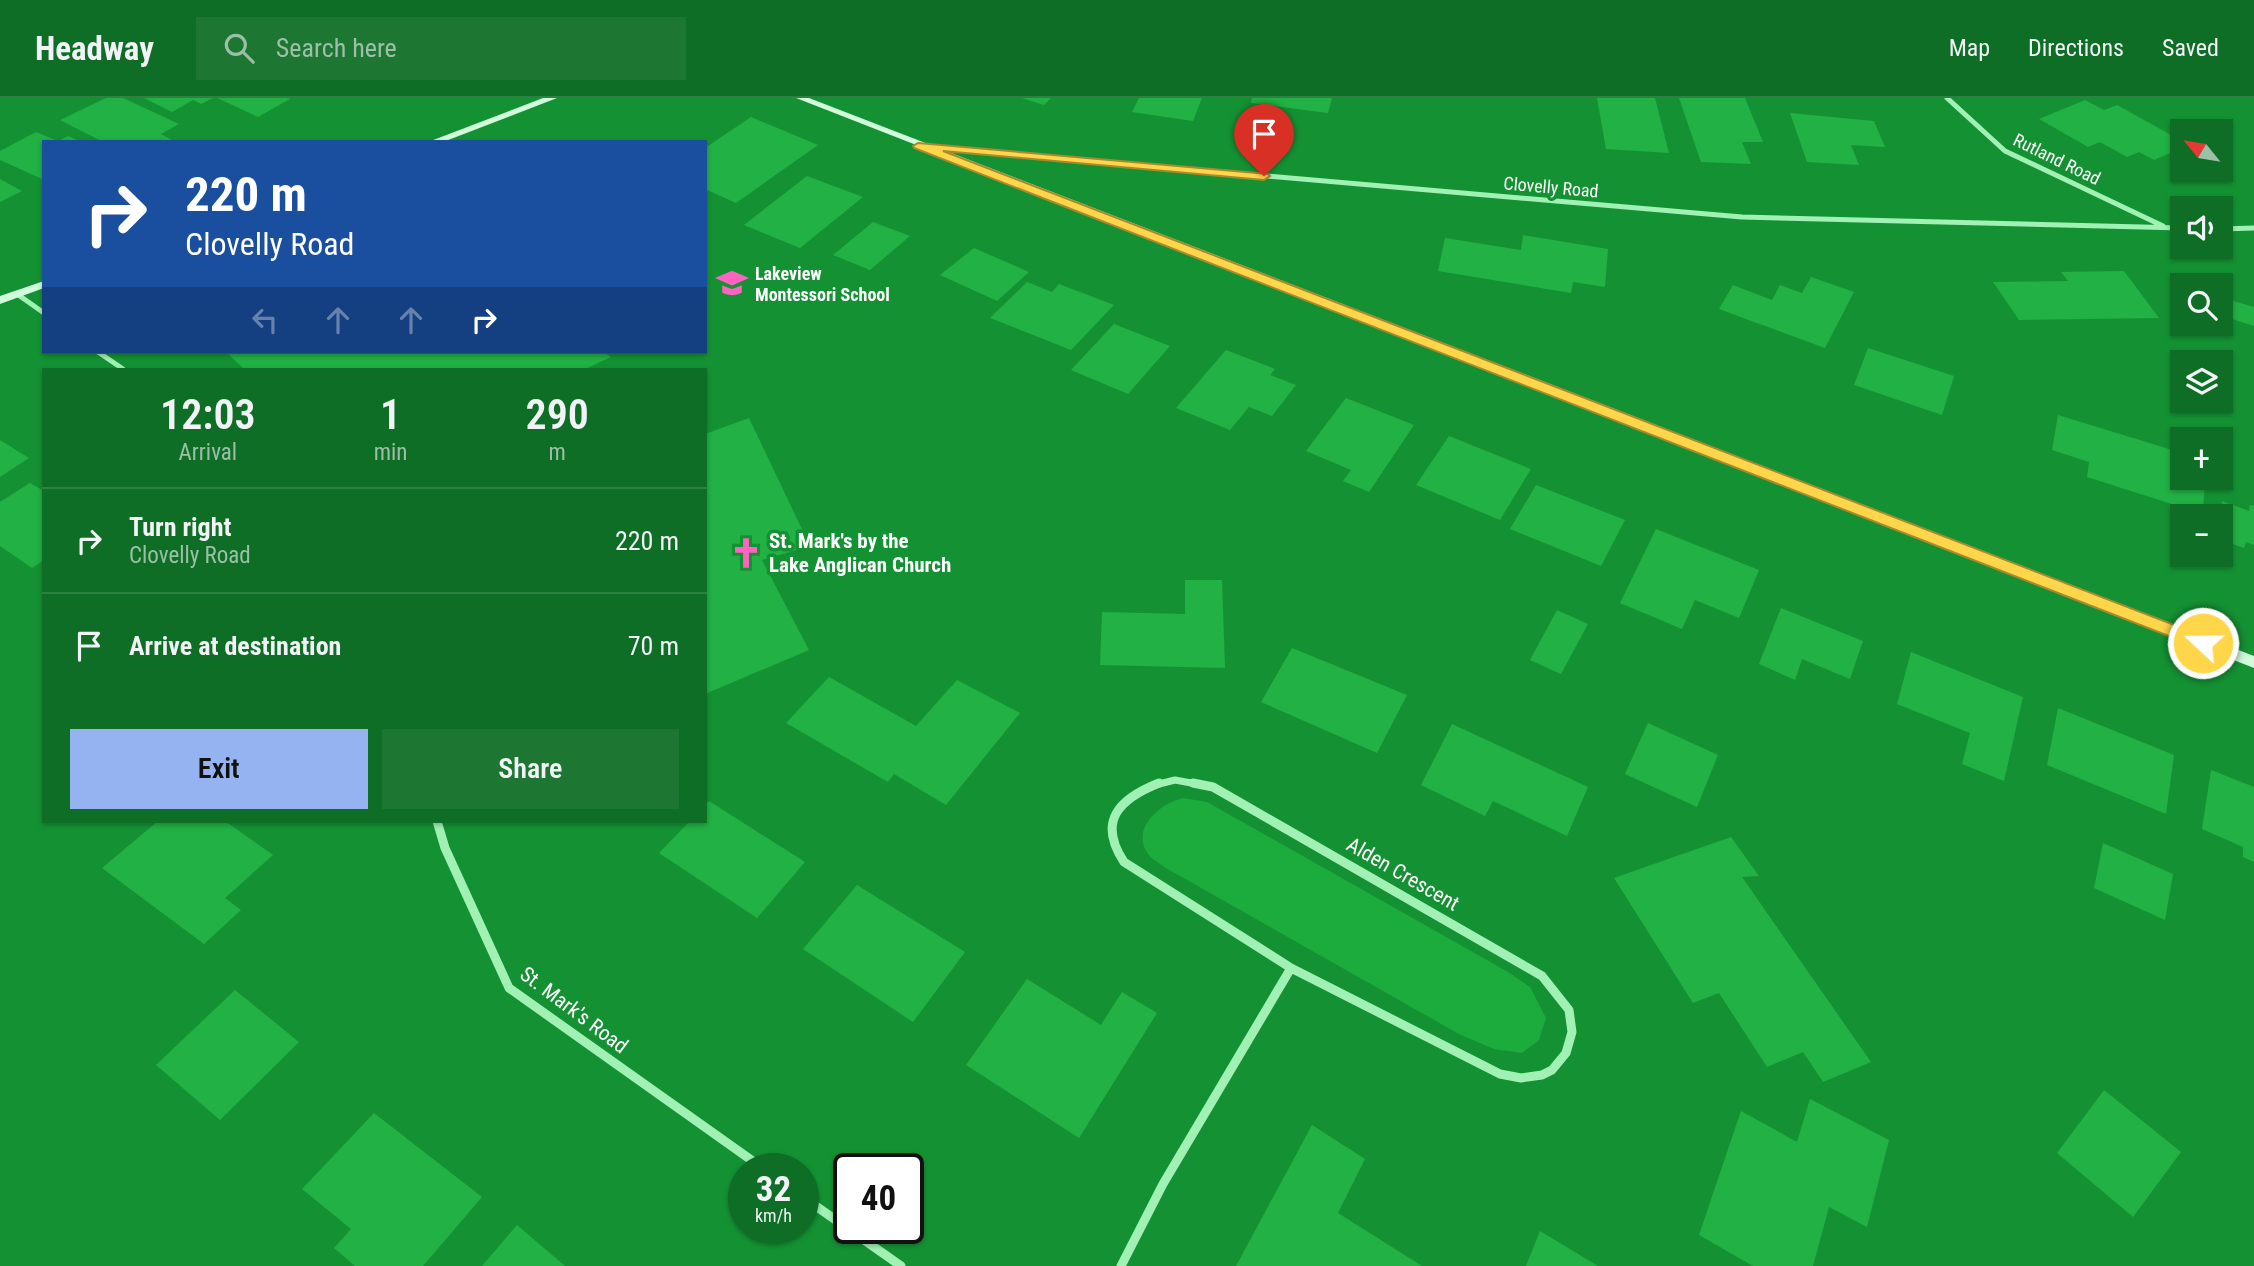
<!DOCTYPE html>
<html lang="en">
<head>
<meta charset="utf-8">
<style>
  :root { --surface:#0f6e26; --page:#1d7632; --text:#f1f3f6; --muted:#9bc0a7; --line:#2f8143; --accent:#95b2f1 }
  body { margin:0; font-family:"Roboto Condensed",sans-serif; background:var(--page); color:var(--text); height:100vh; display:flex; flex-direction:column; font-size:26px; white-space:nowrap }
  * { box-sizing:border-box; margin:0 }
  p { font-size:23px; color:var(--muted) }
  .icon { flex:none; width:38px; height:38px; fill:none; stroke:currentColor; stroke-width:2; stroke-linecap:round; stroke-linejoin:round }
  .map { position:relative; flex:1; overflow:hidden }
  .side { position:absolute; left:42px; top:270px; width:665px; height:455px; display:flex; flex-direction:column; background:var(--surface); border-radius:0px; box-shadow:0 2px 5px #0004 }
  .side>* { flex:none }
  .guide { position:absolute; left:42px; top:42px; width:665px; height:214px; border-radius:0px; box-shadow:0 2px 5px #0004; background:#1a4fa0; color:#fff; overflow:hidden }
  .needle { width:46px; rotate:300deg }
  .tools { position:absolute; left:2170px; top:21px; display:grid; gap:14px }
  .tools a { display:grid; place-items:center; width:63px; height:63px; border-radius:0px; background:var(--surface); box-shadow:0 2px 5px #0004; font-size:35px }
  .speed { position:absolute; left:728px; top:1055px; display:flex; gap:14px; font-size:35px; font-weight:700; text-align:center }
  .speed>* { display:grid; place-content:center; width:91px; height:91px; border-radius:50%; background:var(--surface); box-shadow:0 2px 5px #0004; line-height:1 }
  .speed small { font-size:18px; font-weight:400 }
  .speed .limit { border:4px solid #111; border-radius:10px; background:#fff; color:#111 }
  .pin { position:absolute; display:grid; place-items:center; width:60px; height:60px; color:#fff; margin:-72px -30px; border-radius:50% 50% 50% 0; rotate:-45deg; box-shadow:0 0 7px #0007 }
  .pin .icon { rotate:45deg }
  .me { position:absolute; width:77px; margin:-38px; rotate:291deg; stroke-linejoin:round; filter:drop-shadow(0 0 5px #0008) }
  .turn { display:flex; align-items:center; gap:24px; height:147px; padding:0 28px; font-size:32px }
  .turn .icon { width:91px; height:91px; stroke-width:2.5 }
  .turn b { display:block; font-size:49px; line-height:60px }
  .lanes { display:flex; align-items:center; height:66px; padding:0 28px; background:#0003; justify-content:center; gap:35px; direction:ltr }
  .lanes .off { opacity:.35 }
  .eta { display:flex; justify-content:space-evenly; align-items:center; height:119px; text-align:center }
  .eta b { font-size:42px; font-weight:600; line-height:49px }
  .action { display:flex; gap:14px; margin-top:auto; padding:14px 28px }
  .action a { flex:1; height:80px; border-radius:0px; background:var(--accent); color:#111; font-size:28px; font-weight:600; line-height:80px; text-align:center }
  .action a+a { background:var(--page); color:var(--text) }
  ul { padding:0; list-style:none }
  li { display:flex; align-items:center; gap:21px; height:105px; padding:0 28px; border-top:2px solid var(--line) }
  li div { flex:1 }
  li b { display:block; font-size:26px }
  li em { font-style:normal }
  header { display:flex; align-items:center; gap:42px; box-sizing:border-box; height:98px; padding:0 35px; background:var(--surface); border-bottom:2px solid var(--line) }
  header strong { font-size:33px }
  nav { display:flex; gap:38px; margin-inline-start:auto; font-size:24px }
  .search { width:490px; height:63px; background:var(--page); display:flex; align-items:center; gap:18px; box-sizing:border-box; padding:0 24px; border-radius:0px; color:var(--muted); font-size:26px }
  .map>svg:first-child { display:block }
  .green { fill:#1cac3d }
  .building { fill:#22b144 }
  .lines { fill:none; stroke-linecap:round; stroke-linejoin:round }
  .street-far2 { stroke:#a1f1b4; stroke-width:5 }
  .street-far1 { stroke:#a1f1b4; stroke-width:7 }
  .street { stroke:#a1f1b4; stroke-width:9 }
  .secondary { fill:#d0fcdb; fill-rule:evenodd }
  .route { fill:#ffd54a; stroke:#a68a30; stroke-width:2 }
  .labels { text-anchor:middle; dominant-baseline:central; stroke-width:7; stroke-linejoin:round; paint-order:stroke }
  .far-street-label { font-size:18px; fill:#fff; stroke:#149233 }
  .far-poi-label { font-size:18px; font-weight:bold; fill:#fff; stroke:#149233; text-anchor:start }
  .poi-label { font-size:21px; font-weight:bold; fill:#fff; stroke:#149233; text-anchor:start }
  .street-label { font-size:21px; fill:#fff; stroke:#149233 }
</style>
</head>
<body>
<header>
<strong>Headway</strong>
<div class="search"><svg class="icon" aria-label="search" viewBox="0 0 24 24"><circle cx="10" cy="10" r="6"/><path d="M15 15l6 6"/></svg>Search here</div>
<nav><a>Map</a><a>Directions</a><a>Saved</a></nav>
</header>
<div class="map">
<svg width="2254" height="1168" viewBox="0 0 2254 1168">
  <rect width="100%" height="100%" fill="#149233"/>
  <path class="green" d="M 1183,700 L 1207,704 L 1508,874 L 1530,889 L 1546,920 L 1539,942 L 1522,955 L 1494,951 L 1459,936 L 1166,770 C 1160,766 1152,761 1148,756 C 1130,730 1161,705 1183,700 Z"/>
  <path class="building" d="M 106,0 L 123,0 L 179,26 L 161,36 L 176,44 L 103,44 L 60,22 Z
    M 144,0 L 213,0 L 201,6 L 193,2 L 172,14 Z
    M 217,0 L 287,0 L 290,1 L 258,19 Z
    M 1022,0 L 1051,0 L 1044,7 Z
    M 1139,0 L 1202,0 L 1193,23 L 1132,14 Z
    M 1252,0 L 1332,0 L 1328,15 L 1251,5 Z
    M 1597,0 L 1655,0 L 1669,55 L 1606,51 Z
    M 1679,0 L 1745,0 L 1763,44 L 1742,44 L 1751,66 L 1701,64 Z
    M 2085,2 L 2104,12 L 2117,7 L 2182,43 L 2182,50 L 2154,62 L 2139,54 L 2127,59 L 2100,44 L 2088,49 L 2039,21 Z
    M 1790,15 L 1874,23 L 1885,49 L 1851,47 L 1859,67 L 1807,64 Z
    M 751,19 L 818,47 L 736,105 L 705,91 L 705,50 Z
    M 36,34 L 58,43 L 68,38 L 82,44 L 44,44 L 42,81 L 0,62 L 0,53 Z
    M 807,78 L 863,99 L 800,150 L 744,127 Z
    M 0,81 L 22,93 L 0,104 Z
    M 873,124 L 910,138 L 870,172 L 833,157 Z
    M 1523,137 L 1608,151 L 1605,189 L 1573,184 L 1571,195 L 1438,173 L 1445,140 L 1521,152 Z
    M 974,150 L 1029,174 L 997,203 L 940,177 Z
    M 2124,173 L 2159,220 L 2019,222 L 1993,184 L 2068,183 L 2061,174 Z
    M 1811,179 L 1854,194 L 1825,250 L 1719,211 L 1733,187 L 1772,202 L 1780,187 L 1802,195 Z
    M 1027,184 L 1052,194 L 1059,186 L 1114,207 L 1071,252 L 990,220 Z
    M 2226,201 L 2254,209 L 2254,228 L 2223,218 Z
    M 1114,226 L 1170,248 L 1128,296 L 1071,272 Z
    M 1868,250 L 1954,278 L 1942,317 L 1854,287 Z
    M 1226,252 L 1275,271 L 1270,277 L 1296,287 L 1272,318 L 1249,309 L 1230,332 L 1176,310 Z
    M 226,254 L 602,254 L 611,259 L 585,271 L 244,271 Z
    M 1346,300 L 1414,327 L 1369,394 L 1343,383 L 1351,372 L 1306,353 Z
    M 2058,317 L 2182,355 L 2182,380 L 2205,380 L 2203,416 L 2087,379 L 2089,364 L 2052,352 Z
    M 749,320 L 810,448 L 762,462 L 809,552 L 705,596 L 705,336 Z
    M 1449,338 L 1531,371 L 1500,422 L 1416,387 Z
    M 0,342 L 29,360 L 0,379 Z
    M 30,385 L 44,393 L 44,462 L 32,470 L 0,448 L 0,404 Z
    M 1536,387 L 1625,422 L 1601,468 L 1510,431 Z
    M 2222,403 L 2249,413 L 2250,407 L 2254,408 L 2254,447 L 2246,444 L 2244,450 L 2221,442 Z
    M 1656,431 L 1759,472 L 1739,520 L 1695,502 L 1682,531 L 1620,505 Z
    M 1185,482 L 1222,482 L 1225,570 L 1100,567 L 1102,514 L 1185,516 Z
    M 1781,510 L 1863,543 L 1850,581 L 1802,561 L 1795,582 L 1759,566 Z
    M 1557,512 L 1588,526 L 1561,576 L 1530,562 Z
    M 1292,550 L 1407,597 L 1377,655 L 1261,604 Z
    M 1911,554 L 2023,599 L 2004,683 L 1962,666 L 1970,635 L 1897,606 Z
    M 829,579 L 916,628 L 957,582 L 1020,615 L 946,707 L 894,676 L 888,684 L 786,625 Z
    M 2058,610 L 2174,657 L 2166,716 L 2047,667 Z
    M 1648,625 L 1718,657 L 1697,709 L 1625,676 Z
    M 1452,626 L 1588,689 L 1567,738 L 1493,703 L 1485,718 L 1421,687 Z
    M 2211,672 L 2254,689 L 2254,764 L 2243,759 L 2243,749 L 2202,731 Z
    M 709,703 L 805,764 L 757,820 L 659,755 L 690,723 L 705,723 L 705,707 Z
    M 158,723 L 225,723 L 273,757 L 225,800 L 241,812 L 204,846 L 102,770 Z
    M 1731,739 L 1759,778 L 1742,779 L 1871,964 L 1823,984 L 1803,954 L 1767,969 L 1719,895 L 1693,905 L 1614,780 Z
    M 2103,745 L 2173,776 L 2165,822 L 2094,790 Z
    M 857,787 L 965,854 L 913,924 L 803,851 Z
    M 1027,881 L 1101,927 L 1122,894 L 1157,915 L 1079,1040 L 966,967 Z
    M 235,892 L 299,944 L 220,1022 L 156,967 Z
    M 2104,992 L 2181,1054 L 2133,1119 L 2057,1055 Z
    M 1810,1001 L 1889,1042 L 1867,1129 L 1829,1109 L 1813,1168 L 1753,1168 L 1699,1137 L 1741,1013 L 1797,1044 Z
    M 374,1015 L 482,1099 L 423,1168 L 355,1168 L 334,1150 L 351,1131 L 302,1091 Z
    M 1312,1027 L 1365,1061 L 1338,1115 L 1422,1168 L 1236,1168 Z
    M 517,1127 L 565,1168 L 482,1168 Z
    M 1540,1133 L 1598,1168 L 1526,1168 Z"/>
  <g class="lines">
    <path class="street-far2" d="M 1947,0 L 2005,53 L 2163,128
      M 918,48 L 1742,119 L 2182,130
      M 2221,131 L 2254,130
      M 17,196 L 44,215
      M 98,254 L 123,271"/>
    <path class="street-far1" d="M 1155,687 L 1175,682 L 1202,687"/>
    <path class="street" d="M 1159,685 C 1119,701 1097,723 1124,764 L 1291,870 L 1500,976 L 1521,980 L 1542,977 L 1552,972 L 1566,955 L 1572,934 L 1569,912 L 1542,878 L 1213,689 L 1193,685
      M 437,723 L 445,750 L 509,890 L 764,1071
      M 803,1099 L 901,1168
      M 1121,1168 L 1163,1086 L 1291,870"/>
    <path class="secondary" d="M 543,0 L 557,0 L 443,44 L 428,44 Z
      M 796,0 L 809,0 L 2254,558 L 2254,570 Z
      M 44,183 L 44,190 L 0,206 L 0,198 Z"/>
  </g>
  <path class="route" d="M 918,45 L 1268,76 L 1270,78 L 1264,82 L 943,53 L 2208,540 L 2210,545 L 2208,549 L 2197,549 L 914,50 L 913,48 Z"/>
  <defs>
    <symbol id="school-bare" viewBox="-9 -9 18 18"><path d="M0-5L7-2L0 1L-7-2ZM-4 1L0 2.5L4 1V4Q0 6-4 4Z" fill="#ff62c1" stroke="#149233" stroke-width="2.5" paint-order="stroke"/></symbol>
    <symbol id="church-bare" viewBox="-9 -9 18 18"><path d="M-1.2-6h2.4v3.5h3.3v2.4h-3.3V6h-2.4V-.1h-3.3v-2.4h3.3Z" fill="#ff62c1" stroke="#149233" stroke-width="2.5" paint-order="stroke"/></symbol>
  </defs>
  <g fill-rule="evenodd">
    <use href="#school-bare" x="710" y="163" width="44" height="44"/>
    <use href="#church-bare" x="724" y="433" width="44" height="44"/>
  </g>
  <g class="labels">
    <g class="far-street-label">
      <text transform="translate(2057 61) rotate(26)">Rutland Road</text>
      <text transform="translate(1551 89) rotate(5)">Clovelly Road</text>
    </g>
    <g class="far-poi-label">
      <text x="755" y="175">Lakeview<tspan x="755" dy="21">Montessori School</tspan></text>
    </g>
    <g class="poi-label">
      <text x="769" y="443">St. Mark's by the<tspan x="769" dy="24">Lake Anglican Church</tspan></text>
    </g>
    <g class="street-label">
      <text transform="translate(1403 776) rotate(30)">Alden Crescent</text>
      <text transform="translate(574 912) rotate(37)">St. Mark's Road</text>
    </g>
  </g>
</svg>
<div class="tools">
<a><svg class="needle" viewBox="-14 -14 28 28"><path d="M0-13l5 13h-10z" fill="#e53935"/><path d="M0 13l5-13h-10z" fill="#9bc0a7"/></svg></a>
<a><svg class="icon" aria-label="sound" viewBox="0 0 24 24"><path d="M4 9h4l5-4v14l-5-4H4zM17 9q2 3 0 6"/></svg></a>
<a><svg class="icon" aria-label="search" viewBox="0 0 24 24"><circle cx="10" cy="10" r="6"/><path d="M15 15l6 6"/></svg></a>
<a><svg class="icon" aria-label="layers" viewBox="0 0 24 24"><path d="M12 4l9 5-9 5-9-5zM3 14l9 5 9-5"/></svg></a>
<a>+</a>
<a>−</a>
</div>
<div class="speed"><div>32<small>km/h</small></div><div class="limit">40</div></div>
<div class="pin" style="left:1264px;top:78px;background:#d93025"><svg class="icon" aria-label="arrive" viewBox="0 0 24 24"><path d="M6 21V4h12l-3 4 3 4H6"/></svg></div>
<svg class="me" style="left:2203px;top:545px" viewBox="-20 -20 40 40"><circle r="17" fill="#ffd54a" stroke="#fff" stroke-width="3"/><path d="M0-11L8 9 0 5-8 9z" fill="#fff"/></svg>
<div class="guide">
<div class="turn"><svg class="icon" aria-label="right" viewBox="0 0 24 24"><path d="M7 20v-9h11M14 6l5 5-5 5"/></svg><div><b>220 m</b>Clovelly Road</div></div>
<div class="lanes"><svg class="icon off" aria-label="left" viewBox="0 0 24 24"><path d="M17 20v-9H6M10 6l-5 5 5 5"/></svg><svg class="icon off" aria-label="ahead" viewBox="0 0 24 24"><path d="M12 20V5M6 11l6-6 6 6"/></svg><svg class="icon off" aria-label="ahead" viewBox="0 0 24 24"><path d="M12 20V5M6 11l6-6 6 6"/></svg><svg class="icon" aria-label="right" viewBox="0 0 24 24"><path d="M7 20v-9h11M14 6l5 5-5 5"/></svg></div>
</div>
<section class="side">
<div class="eta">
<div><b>12:03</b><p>Arrival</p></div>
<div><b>1</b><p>min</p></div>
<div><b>290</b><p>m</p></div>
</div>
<ul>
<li><svg class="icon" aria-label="right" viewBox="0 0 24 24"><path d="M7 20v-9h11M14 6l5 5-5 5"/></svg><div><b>Turn right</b><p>Clovelly Road</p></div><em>220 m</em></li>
<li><svg class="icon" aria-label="arrive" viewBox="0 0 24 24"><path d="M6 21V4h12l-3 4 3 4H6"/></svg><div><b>Arrive at destination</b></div><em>70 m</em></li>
</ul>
<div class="action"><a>Exit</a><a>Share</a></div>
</section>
</div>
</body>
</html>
